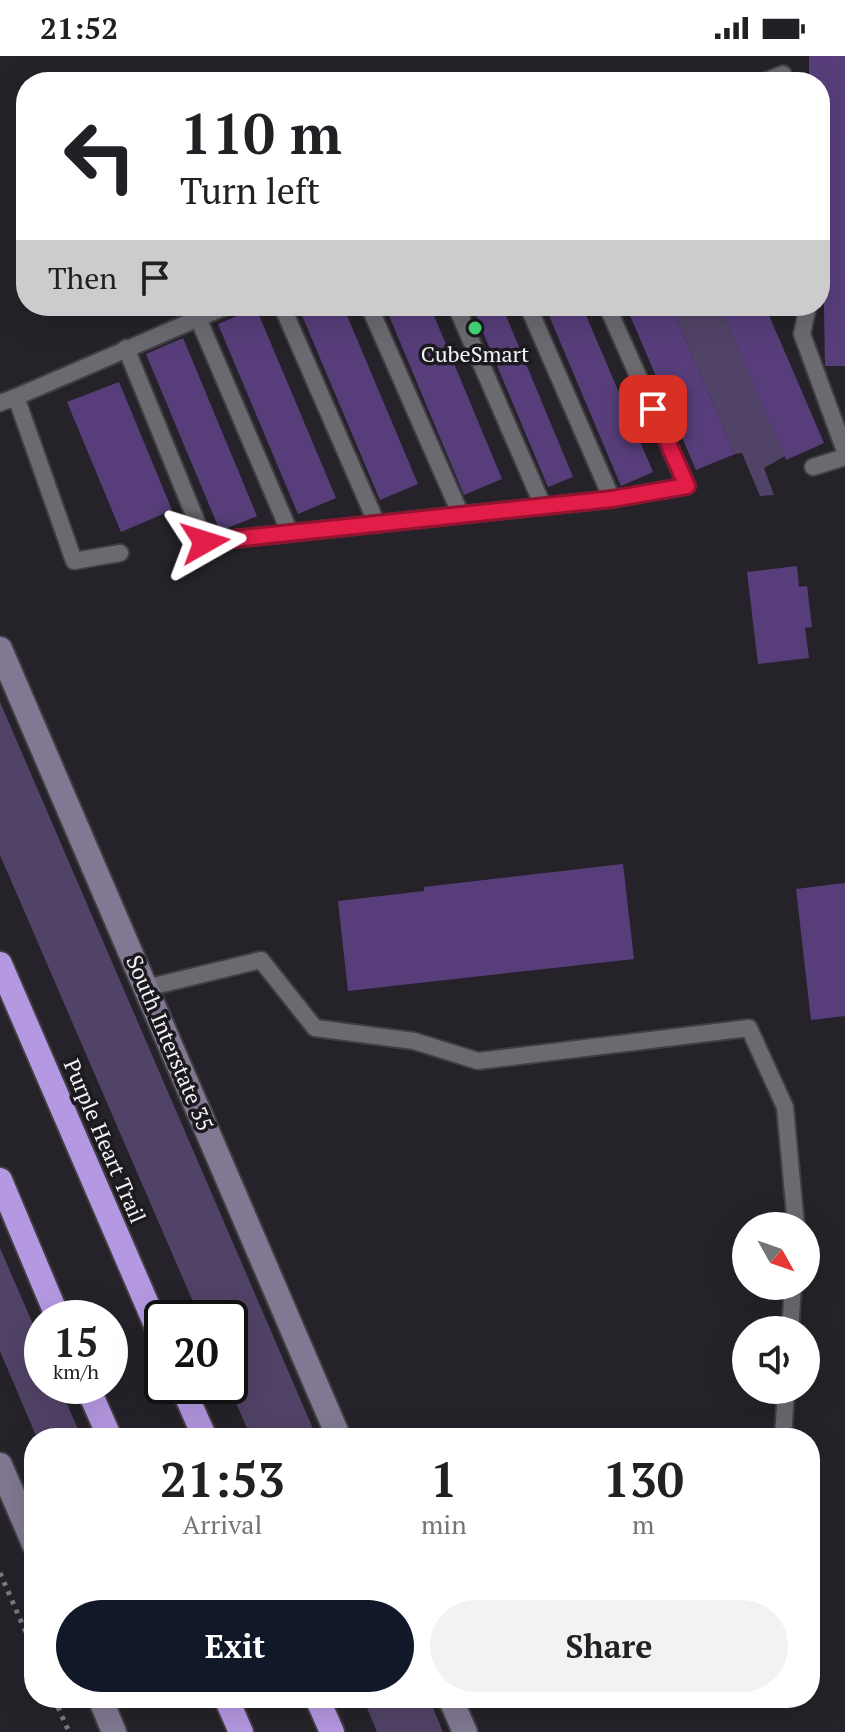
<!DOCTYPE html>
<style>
:root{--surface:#fff;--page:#f2f2f2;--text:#202124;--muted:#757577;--accent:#111827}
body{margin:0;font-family:"PT Serif",serif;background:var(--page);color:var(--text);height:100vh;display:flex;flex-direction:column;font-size:30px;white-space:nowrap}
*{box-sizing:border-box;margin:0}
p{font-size:26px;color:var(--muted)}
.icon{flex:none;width:44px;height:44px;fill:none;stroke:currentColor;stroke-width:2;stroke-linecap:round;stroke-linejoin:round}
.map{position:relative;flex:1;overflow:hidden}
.panel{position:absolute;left:24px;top:1372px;width:796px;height:280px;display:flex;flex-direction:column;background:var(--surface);border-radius:32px;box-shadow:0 8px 32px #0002}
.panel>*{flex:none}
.guide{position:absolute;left:16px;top:16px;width:814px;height:244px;border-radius:32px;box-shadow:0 8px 32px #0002;background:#fff;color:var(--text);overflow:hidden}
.needle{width:52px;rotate:130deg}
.controls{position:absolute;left:732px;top:1156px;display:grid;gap:16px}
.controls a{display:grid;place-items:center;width:88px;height:88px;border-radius:50%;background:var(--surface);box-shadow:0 8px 32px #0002;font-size:40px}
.speed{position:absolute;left:24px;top:1244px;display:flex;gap:16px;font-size:40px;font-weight:700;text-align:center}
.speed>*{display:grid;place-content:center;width:104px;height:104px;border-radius:50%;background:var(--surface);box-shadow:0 8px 32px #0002;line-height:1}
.speed small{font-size:20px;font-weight:400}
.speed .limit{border:4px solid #111;border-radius:12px;background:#fff;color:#111}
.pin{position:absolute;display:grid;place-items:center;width:68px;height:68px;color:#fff;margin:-34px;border-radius:16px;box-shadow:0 4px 12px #0006}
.me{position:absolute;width:88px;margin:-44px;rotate:84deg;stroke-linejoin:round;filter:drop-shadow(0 0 6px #0008)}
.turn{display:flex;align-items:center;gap:28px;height:168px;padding:0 32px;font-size:36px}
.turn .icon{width:104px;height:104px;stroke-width:2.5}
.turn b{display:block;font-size:56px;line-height:68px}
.then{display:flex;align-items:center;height:76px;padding:0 32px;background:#0003;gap:16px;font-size:30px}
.eta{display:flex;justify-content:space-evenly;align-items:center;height:136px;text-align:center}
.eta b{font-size:48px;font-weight:700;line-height:56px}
.action{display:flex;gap:16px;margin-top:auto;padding:16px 32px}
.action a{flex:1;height:92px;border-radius:48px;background:var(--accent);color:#fff;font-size:32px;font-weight:700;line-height:92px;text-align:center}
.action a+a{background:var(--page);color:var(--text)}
.status{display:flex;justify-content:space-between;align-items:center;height:56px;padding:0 40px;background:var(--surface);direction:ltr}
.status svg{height:22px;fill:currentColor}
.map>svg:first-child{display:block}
.green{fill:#514367}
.building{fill:#573e7a}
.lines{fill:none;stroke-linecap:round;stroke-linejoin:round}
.service-casing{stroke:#403f43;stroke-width:20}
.secondary-casing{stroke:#403f43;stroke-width:28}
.motorway-casing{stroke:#403f43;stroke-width:28}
.path{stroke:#7c7a7f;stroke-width:5;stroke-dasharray:4 6;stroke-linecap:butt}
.service{stroke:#6c6a71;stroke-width:16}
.secondary{stroke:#827893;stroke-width:24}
.motorway{stroke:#b598e2;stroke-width:24}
.route-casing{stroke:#92132f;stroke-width:20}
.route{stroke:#e11d48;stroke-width:14}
.poi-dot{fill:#44d77a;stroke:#1c1a1f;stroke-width:3}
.labels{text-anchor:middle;stroke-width:7;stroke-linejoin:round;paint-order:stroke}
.poi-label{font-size:22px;fill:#f3f2f6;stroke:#1c1a1f}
.street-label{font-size:22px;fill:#f3f2f6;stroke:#1c1a1f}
</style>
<div class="status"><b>21:52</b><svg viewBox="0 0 49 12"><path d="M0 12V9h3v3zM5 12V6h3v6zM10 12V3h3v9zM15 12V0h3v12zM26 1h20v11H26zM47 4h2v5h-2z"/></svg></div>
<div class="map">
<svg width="845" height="1676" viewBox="0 0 845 1676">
<rect width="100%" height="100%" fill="#252329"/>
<g class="green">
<polygon points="671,250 720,250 785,400 764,412 774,439 760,440 742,397 735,398"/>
<polygon points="0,646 317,1382 251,1382 229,1330 230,1262 200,1262 0,799"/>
<polygon points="0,1192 42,1289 42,1330 59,1330 82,1382 37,1382 0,1295"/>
<polygon points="363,1642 429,1642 443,1676 377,1676"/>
</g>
<g class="building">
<polygon points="809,0 845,0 845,310 825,310 820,26 809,26"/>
<polygon points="298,250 343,250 418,428 380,444"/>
<polygon points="385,250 430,250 502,423 464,439"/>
<polygon points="472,250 502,250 573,421 548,431"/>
<polygon points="545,250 582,250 653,416 621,430"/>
<polygon points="626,250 671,250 735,398 696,414"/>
<polygon points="720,250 765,250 824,387 786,404"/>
<polygon points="256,252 336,442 298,458 218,268"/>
<polygon points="183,282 257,460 220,475 146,298"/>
<polygon points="119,326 172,454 121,476 67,346"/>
<polygon points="797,510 799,531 807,530 812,571 805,572 809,602 758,608 747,516"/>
<polygon points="623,808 634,903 348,935 338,845 424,835 424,831"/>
<polygon points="845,827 845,960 811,964 796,833"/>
</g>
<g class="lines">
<defs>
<g id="service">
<polyline points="763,26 783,18 784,26"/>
<polyline points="282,250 377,468"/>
<polyline points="369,250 461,459"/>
<polyline points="456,250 543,450"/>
<polyline points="528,250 612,443"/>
<polyline points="808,250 802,278 845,395"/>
<polyline points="198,262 290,477"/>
<polyline points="126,292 205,486 612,443 687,430 607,250"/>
<polyline points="16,341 227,250"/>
<polyline points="0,347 16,341 74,505 120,497"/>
<polyline points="813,411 845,401"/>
<polyline points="146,932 261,904 315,972 414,985 478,1005 749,972 785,1051 796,1170"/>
<polyline points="790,1274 793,1230"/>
<polyline points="783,1382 786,1334"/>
</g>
<g id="secondary">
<polyline points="0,593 339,1382"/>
<polyline points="0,1409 34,1488"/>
<polyline points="100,1642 114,1676"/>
<polyline points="450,1642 465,1676"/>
</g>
<g id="motorway">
<polyline points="0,908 162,1283"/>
<polyline points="0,1124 58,1262"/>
<polyline points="87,1330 110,1382"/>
<polyline points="182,1330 205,1382"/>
<polyline points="226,1642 241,1676"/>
<polyline points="317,1642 332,1676"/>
</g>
</defs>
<use href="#service" class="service-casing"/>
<use href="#secondary" class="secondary-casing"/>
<use href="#motorway" class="motorway-casing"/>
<g class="path">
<polyline points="0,1517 34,1595"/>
<polyline points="54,1642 69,1676"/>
</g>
<use href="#service" class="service"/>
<use href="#secondary" class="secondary"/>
<use href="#motorway" class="motorway"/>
</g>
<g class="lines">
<defs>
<polyline id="route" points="205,486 612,443 687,430 653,353"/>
</defs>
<use href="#route" class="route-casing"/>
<use href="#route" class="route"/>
</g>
<circle class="poi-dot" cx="475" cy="272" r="8"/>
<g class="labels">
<g class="poi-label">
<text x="475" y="306">CubeSmart</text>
</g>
<g class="street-label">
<text transform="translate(170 987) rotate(67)" y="8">South Interstate 35</text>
<text transform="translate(105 1085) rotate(67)" y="8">Purple Heart Trail</text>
</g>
</g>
</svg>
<div class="controls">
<a><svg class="needle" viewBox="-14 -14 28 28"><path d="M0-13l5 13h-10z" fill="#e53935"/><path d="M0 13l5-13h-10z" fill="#757577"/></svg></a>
<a><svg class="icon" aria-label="sound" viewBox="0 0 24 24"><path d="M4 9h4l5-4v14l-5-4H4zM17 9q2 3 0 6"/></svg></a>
</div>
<div class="speed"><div>15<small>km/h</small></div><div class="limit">20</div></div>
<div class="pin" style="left:653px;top:353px;background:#d93025"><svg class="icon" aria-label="arrive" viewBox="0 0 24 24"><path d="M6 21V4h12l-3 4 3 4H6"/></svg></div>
<svg class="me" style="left:205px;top:486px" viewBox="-20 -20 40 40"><path d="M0-17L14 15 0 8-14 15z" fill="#e11d48" stroke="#fff" stroke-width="4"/></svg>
<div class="guide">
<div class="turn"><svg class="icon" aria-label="left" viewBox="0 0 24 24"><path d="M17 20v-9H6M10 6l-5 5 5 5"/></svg><div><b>110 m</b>Turn left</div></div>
<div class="then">Then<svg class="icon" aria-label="arrive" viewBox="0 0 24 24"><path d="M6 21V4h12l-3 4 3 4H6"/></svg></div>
</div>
<section class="panel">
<div class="eta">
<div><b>21:53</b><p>Arrival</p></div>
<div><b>1</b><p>min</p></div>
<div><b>130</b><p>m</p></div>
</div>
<div class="action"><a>Exit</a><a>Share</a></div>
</section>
</div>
